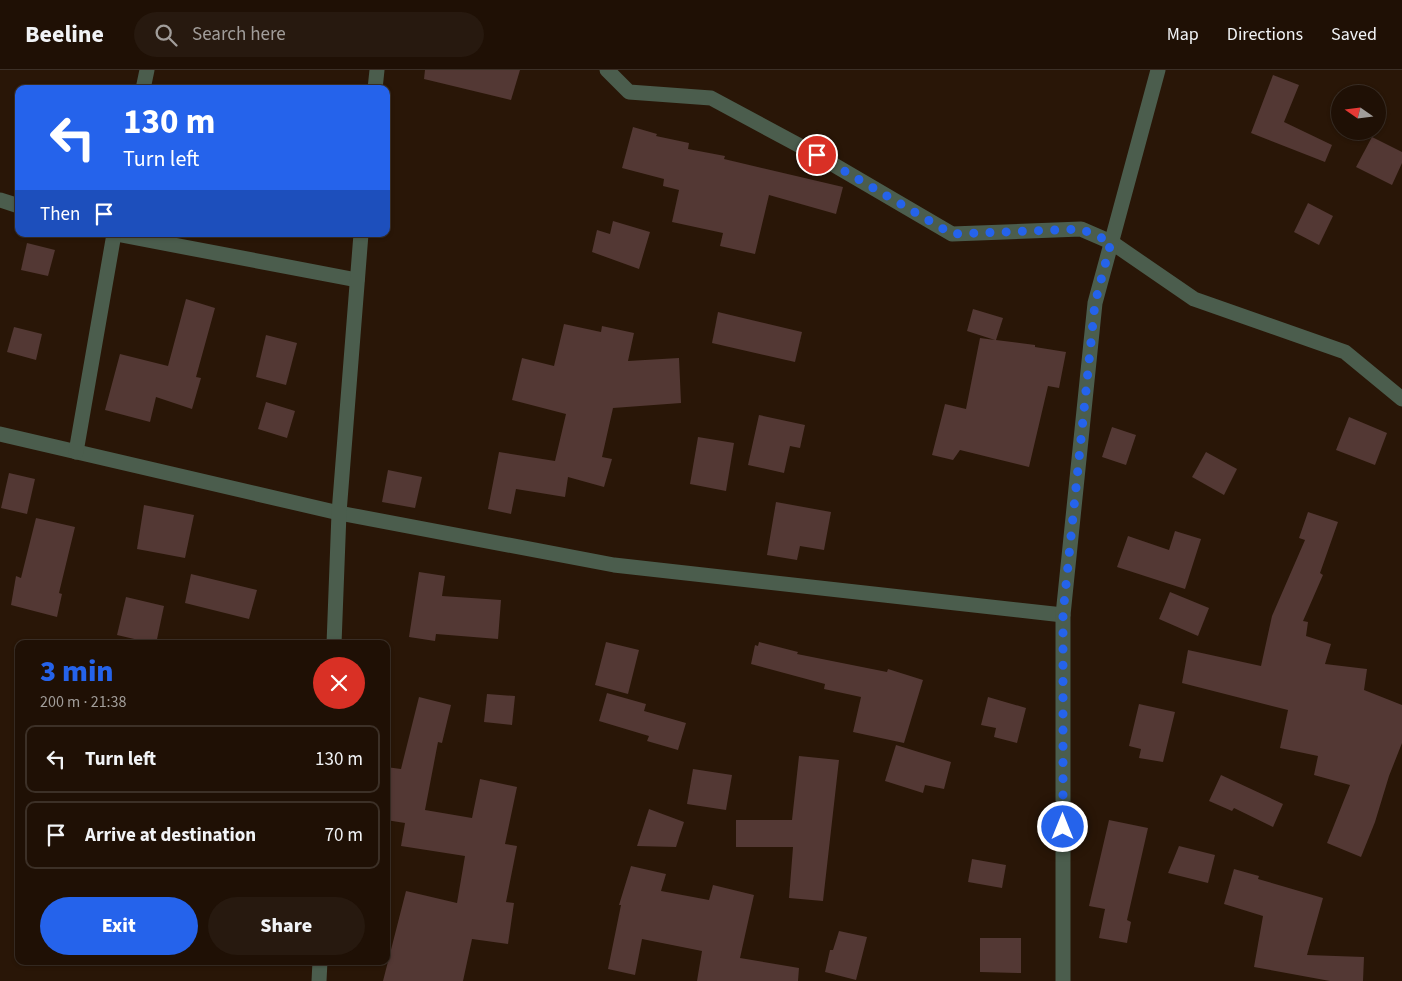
<!DOCTYPE html>
<meta charset="utf-8">
<style>
:root{--surface:#1f1005;--page:#27190f;--text:#f1f3f6;--muted:#a19d9a;--line:#3c3027;--accent:#2563eb}
body{margin:0;font-family:"Source Sans 3",sans-serif;background:var(--page);color:var(--text);height:100vh;display:flex;flex-direction:column;font-size:19px;white-space:nowrap}
*{box-sizing:border-box;margin:0}
p{font-size:16px;color:var(--muted)}
.icon{flex:none;width:28px;height:28px;fill:none;stroke:currentColor;stroke-width:2;stroke-linecap:round;stroke-linejoin:round}
.map{position:relative;flex:1;overflow:hidden}
.drawer{position:absolute;left:15px;top:570px;width:375px;height:325px;display:flex;flex-direction:column;background:var(--surface);border-radius:10px;box-shadow:0 1px 4px #0004,0 0 0 1px var(--line)}
.drawer>*{flex:none}
.guide{position:absolute;left:15px;top:15px;width:375px;height:152px;border-radius:10px;box-shadow:0 1px 4px #0004,0 0 0 1px var(--line);background:#2563eb;color:#fff;overflow:hidden}
.needle{width:32px;rotate:284deg}
.buttons{position:absolute;left:1331px;top:15px;display:grid;gap:10px}
.buttons a{display:grid;place-items:center;width:55px;height:55px;border-radius:50%;background:var(--surface);box-shadow:0 1px 4px #0004,0 0 0 1px var(--line);font-size:25px}
.pin{position:absolute;display:grid;place-items:center;width:42px;height:42px;color:#fff;margin:-21px;border:2px solid #fff;border-radius:50%;box-shadow:0 1px 5px #0007}
.me{position:absolute;width:55px;margin:-28px;rotate:0deg;stroke-linejoin:round;filter:drop-shadow(0 0 4px #0008)}
.turn{display:flex;align-items:center;gap:18px;height:105px;padding:0 25px;font-size:22px}
.turn .icon{width:65px;height:65px;stroke-width:2.5}
.turn b{display:block;font-size:35px;line-height:42px}
.then{display:flex;align-items:center;height:48px;padding:0 25px;background:#0003;gap:10px;font-size:19px}
.round{display:grid;place-items:center;flex:none;width:52px;height:52px;border-radius:26px;background:var(--page)}
.summary{display:flex;align-items:center;justify-content:space-between;height:85px;padding:0 25px}
h1{font-size:30px;font-weight:800;line-height:38px;color:var(--accent)}
.cta{display:flex;gap:10px;margin-top:auto;padding:10px 25px}
.cta a{flex:1;height:58px;border-radius:30px;background:var(--accent);color:#fff;font-size:20px;font-weight:800;line-height:58px;text-align:center}
.cta a+a{background:var(--page);color:var(--text)}
ul{padding:0;list-style:none}
li{display:flex;align-items:center;gap:15px;height:68px;margin:0 10px 8px;padding:0 15px;border:2px solid var(--line);border-radius:10px}
li div{flex:1}
li b{display:block;font-size:19px}
li em{font-style:normal}
header{display:flex;align-items:center;gap:30px;box-sizing:border-box;height:70px;padding:0 25px;background:var(--surface);border-bottom:1px solid var(--line)}
header strong{font-size:24px}
nav{display:flex;gap:28px;margin-inline-start:auto;font-size:18px}
.search{width:350px;height:45px;background:var(--page);display:flex;align-items:center;gap:12px;box-sizing:border-box;padding:0 18px;border-radius:28px;color:var(--muted);font-size:19px}
.map>svg:first-child{display:block}
.building{fill:#533834}
.lines{fill:none;stroke-linecap:round;stroke-linejoin:round}
.minor{stroke:#4b5d4d;stroke-width:15}
.route{stroke:#2563eb;stroke-width:9;stroke-dasharray:0 16.2}
</style>
<header>
<strong>Beeline</strong>
<div class="search"><svg class="icon" aria-label="search" viewBox="0 0 24 24"><circle cx="10" cy="10" r="6"/><path d="M15 15l6 6"/></svg>Search here</div>
<nav><a>Map</a><a>Directions</a><a>Saved</a></nav>
</header>
<div class="map">
<svg width="1402" height="911" viewBox="0 0 1402 911">
<rect width="100%" height="100%" fill="#291607"/>
<g class="building">
<polygon points="425,0 520,0 511,30 424,9"/>
<polygon points="1273,5 1299,15 1284,52 1332,75 1325,92 1251,63"/>
<polygon points="633,57 657,64 656,66 689,73 688,79 725,86 724,89 843,117 836,144 769,125 755,184 720,176 723,163 672,152 679,120 663,116 664,109 622,98"/>
<polygon points="1372,67 1402,82 1402,93 1392,115 1356,97"/>
<polygon points="1308,133 1333,146 1319,175 1294,162"/>
<polygon points="613,151 650,162 639,199 592,182 597,160 610,164"/>
<polygon points="27,173 55,180 48,206 21,200"/>
<polygon points="186,229 215,238 196,307 201,308 192,339 156,327 150,352 105,340 120,284 168,296"/>
<polygon points="973,239 1003,248 996,270 1035,275 1035,277 1066,282 1059,318 1048,316 1029,397 960,380 953,390 932,385 945,334 966,339 980,268 995,270 967,261"/>
<polygon points="718,242 802,262 795,292 712,273"/>
<polygon points="564,254 601,262 602,256 634,263 628,291 679,288 681,333 613,338 602,387 612,389 604,417 568,407 565,427 516,419 511,444 488,439 499,382 555,391 566,344 512,330 522,288 554,296"/>
<polygon points="14,257 42,264 36,290 7,282"/>
<polygon points="266,265 297,273 286,315 256,307"/>
<polygon points="266,332 295,341 287,368 258,359"/>
<polygon points="759,345 805,355 800,378 790,376 784,403 748,395"/>
<polygon points="1349,347 1387,363 1375,395 1336,380"/>
<polygon points="1112,357 1136,365 1126,395 1102,387"/>
<polygon points="698,367 734,373 726,421 690,414"/>
<polygon points="1206,382 1237,399 1224,425 1192,407"/>
<polygon points="388,400 422,407 415,438 382,432"/>
<polygon points="9,403 35,409 27,444 1,438"/>
<polygon points="776,432 831,442 824,480 800,476 797,490 767,485"/>
<polygon points="144,435 194,445 185,488 137,479"/>
<polygon points="1308,442 1338,452 1320,503 1323,505 1303,551 1308,552 1306,566 1331,574 1325,594 1367,599 1364,620 1402,635 1402,673 1389,706 1375,752 1361,787 1327,773 1350,715 1314,705 1318,686 1280,678 1288,640 1182,613 1188,580 1261,596 1272,546 1305,470 1299,468"/>
<polygon points="36,448 75,457 59,523 62,524 57,547 11,535 16,506 21,508"/>
<polygon points="1175,461 1201,469 1185,519 1117,497 1128,466 1169,480"/>
<polygon points="419,502 445,506 442,526 501,530 498,569 436,564 435,571 409,567"/>
<polygon points="191,504 257,520 249,549 185,533"/>
<polygon points="1170,522 1209,538 1198,566 1159,549"/>
<polygon points="126,527 164,536 156,574 117,565"/>
<polygon points="606,572 639,580 628,624 595,615"/>
<polygon points="759,572 798,582 797,584 887,602 888,599 923,610 904,673 853,662 861,627 824,619 825,614 751,594 755,575 758,576"/>
<polygon points="607,623 646,634 644,641 686,653 678,680 647,671 649,666 599,651"/>
<polygon points="487,624 515,626 512,655 484,652"/>
<polygon points="419,627 451,635 442,673 438,672 425,740 472,748 480,709 517,717 505,774 517,776 506,832 514,833 508,874 472,869 463,911 383,911 406,821 457,833 465,786 401,776 405,753 386,750 386,697 401,699"/>
<polygon points="988,627 1026,638 1017,673 994,667 996,658 981,655"/>
<polygon points="1139,634 1175,642 1163,692 1139,688 1141,679 1129,676"/>
<polygon points="896,675 951,692 944,719 925,715 923,723 885,711"/>
<polygon points="799,686 839,690 823,831 789,828 793,777 736,777 736,750 792,750"/>
<polygon points="693,699 732,705 726,740 687,734"/>
<polygon points="1221,705 1283,734 1273,757 1234,738 1232,741 1209,731"/>
<polygon points="649,739 684,752 676,777 637,776"/>
<polygon points="1109,750 1148,758 1127,850 1131,852 1127,873 1099,868 1105,839 1089,836"/>
<polygon points="1179,776 1215,785 1208,813 1168,803"/>
<polygon points="972,789 1006,795 1002,818 968,812"/>
<polygon points="631,796 666,804 661,821 709,830 713,815 754,825 740,888 799,898 798,911 697,911 702,881 642,869 635,905 608,899 621,835 619,835"/>
<polygon points="1234,799 1259,806 1258,809 1323,828 1307,885 1364,887 1363,911 1330,911 1254,897 1263,846 1224,834"/>
<polygon points="839,861 867,867 856,910 825,902 830,880 833,880"/>
<polygon points="980,868 1021,868 1021,903 980,902"/>
</g>
<g class="lines">
<g class="minor">
<polyline points="607,0 629,22 711,28 817,85 952,164 1081,159 1111,172 1194,229 1345,282 1402,329"/>
<polyline points="143,19 147,0"/>
<polyline points="375,19 377,0"/>
<polyline points="0,130 19,136"/>
<polyline points="116,164 357,210"/>
<polyline points="0,364 339,443 614,495 1063,545"/>
<polyline points="76,382 114,164"/>
<polyline points="334,574 339,443 361,164"/>
<polyline points="319,911 320,891"/>
<polyline points="1063,911 1063,545 1095,233 1158,0"/>
</g>
</g>
<g class="lines">
<polyline class="route" points="817,85 952,164 1081,159 1111,172 1095,233 1063,544 1063,757"/>
</g>
</svg>
<div class="buttons">
<a><svg class="needle" viewBox="-14 -14 28 28"><path d="M0-13l5 13h-10z" fill="#e53935"/><path d="M0 13l5-13h-10z" fill="#a19d9a"/></svg></a>
</div>
<div class="pin" style="left:817px;top:85px;background:#d93025"><svg class="icon" aria-label="arrive" viewBox="0 0 24 24"><path d="M6 21V4h12l-3 4 3 4H6"/></svg></div>
<svg class="me" style="left:1063px;top:757px" viewBox="-20 -20 40 40"><circle r="17" fill="#2563eb" stroke="#fff" stroke-width="3"/><path d="M0-11L8 9 0 5-8 9z" fill="#fff"/></svg>
<div class="guide">
<div class="turn"><svg class="icon" aria-label="left" viewBox="0 0 24 24"><path d="M17 20v-9H6M10 6l-5 5 5 5"/></svg><div><b>130 m</b>Turn left</div></div>
<div class="then">Then<svg class="icon" aria-label="arrive" viewBox="0 0 24 24"><path d="M6 21V4h12l-3 4 3 4H6"/></svg></div>
</div>
<section class="drawer">
<div class="summary"><div><h1>3 min</h1><p>200 m · 21:38</p></div><a class="round" style="background:#d93025;color:#fff"><svg class="icon" aria-label="close" viewBox="0 0 24 24"><path d="M6 6l12 12M18 6L6 18"/></svg></a></div>
<ul>
<li><svg class="icon" aria-label="left" viewBox="0 0 24 24"><path d="M17 20v-9H6M10 6l-5 5 5 5"/></svg><div><b>Turn left</b></div><em>130 m</em></li>
<li><svg class="icon" aria-label="arrive" viewBox="0 0 24 24"><path d="M6 21V4h12l-3 4 3 4H6"/></svg><div><b>Arrive at destination</b></div><em>70 m</em></li>
</ul>
<div class="cta"><a>Exit</a><a>Share</a></div>
</section>
</div>
